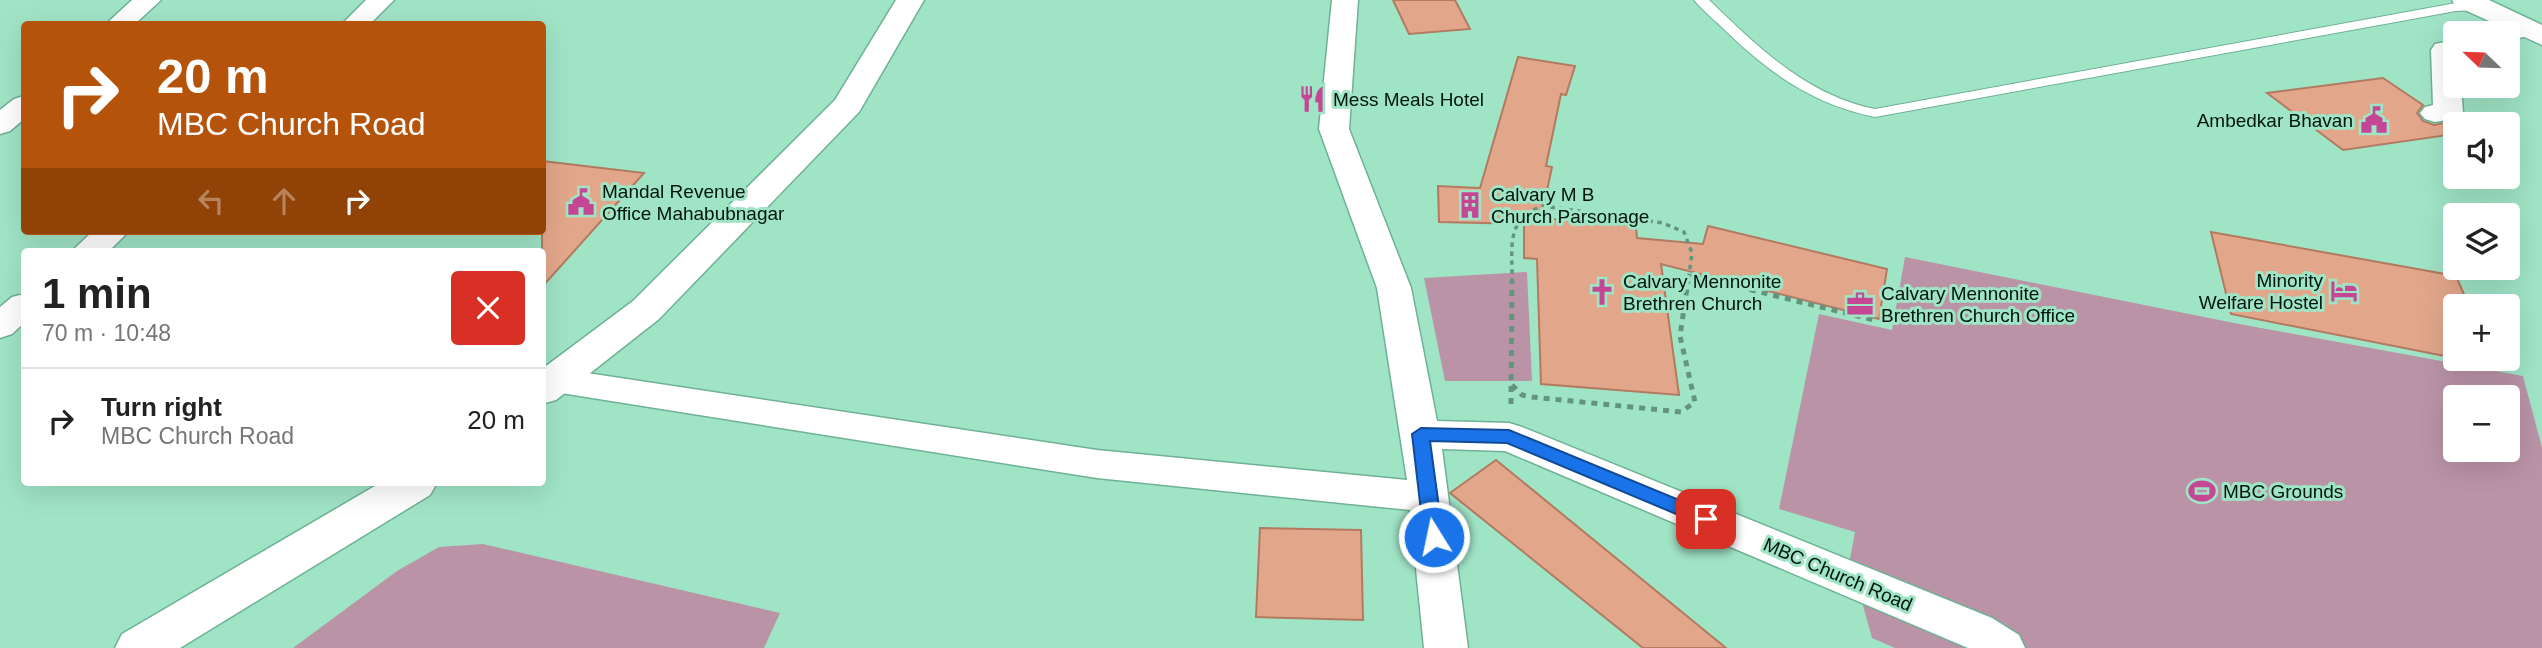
<!DOCTYPE html>
<meta charset="utf-8">
<style>
:root{--surface:#fff;--page:#f2f2f2;--text:#222;--muted:#767676;--line:#e0e0e0}
body{margin:0;font-family:Helvetica,sans-serif;background:var(--page);color:var(--text);height:100vh;display:flex;flex-direction:column;font-size:26px;white-space:nowrap}
*{box-sizing:border-box;margin:0}
p{font-size:23px;color:var(--muted)}
.icon{flex:none;width:38px;height:38px;fill:none;stroke:currentColor;stroke-width:2;stroke-linecap:round;stroke-linejoin:round}
.map{position:relative;flex:1;overflow:hidden}
.side{position:absolute;left:21px;top:248px;width:525px;height:238px;display:flex;flex-direction:column;background:var(--surface);border-radius:7px;box-shadow:0 7px 28px #0002}
.side>*{flex:none}
.hud{position:absolute;left:21px;top:21px;width:525px;height:214px;border-radius:7px;box-shadow:0 7px 28px #0002;background:#b45309;color:#fff;overflow:hidden}
.needle{width:46px;rotate:293deg}
.controls{position:absolute;left:2443px;top:21px;display:grid;gap:14px}
.controls a{display:grid;place-items:center;width:77px;height:77px;border-radius:7px;background:var(--surface);box-shadow:0 7px 28px #0002;font-size:35px}
.pin{position:absolute;display:grid;place-items:center;width:60px;height:60px;color:#fff;margin:-30px;border-radius:14px;box-shadow:0 4px 10px #0006}
.me{position:absolute;width:77px;margin:-38px;rotate:350deg;stroke-linejoin:round;filter:drop-shadow(0 0 5px #0008)}
.turn{display:flex;align-items:center;gap:24px;height:147px;padding:0 21px;font-size:32px}
.turn .icon{width:91px;height:91px;stroke-width:2.5}
.turn b{display:block;font-size:49px;line-height:60px}
.lanes{display:flex;align-items:center;height:66px;padding:0 21px;background:#0003;justify-content:center;gap:35px;direction:ltr}
.lanes .off{opacity:.35}
.round{display:grid;place-items:center;flex:none;width:74px;height:74px;border-radius:7px;background:var(--page)}
.overview{display:flex;align-items:center;justify-content:space-between;height:119px;padding:0 21px}
h1{font-size:42px;font-weight:600;line-height:52px}
ul{padding:0;list-style:none}
li{display:flex;align-items:center;gap:21px;height:105px;padding:0 21px;border-top:2px solid var(--line)}
li div{flex:1}
li b{display:block;font-size:26px}
li em{font-style:normal}
.map>svg:first-child{display:block}
.green{fill:#ba93a7;fill-rule:evenodd}
.building{fill:#e2a78b;stroke:#b27a60;stroke-width:2}
.lines{fill:none;stroke-linecap:round;stroke-linejoin:round}
.lane-casing{stroke:#6eb195;stroke-width:2}
.street-casing{stroke:#6eb195;stroke-width:3}
.secondary-casing{stroke:#6eb195;stroke-width:3}
.highway-casing{stroke:#6eb195;stroke-width:3}
.path-far1{stroke:#63957e;stroke-width:3.5;stroke-dasharray:4.5 4.5;stroke-linecap:butt}
.path{stroke:#63957e;stroke-width:5;stroke-dasharray:6 6;stroke-linecap:butt}
.lane{fill:#fff;fill-rule:evenodd}
.street{fill:#fff;fill-rule:evenodd}
.secondary{fill:#fff;fill-rule:evenodd}
.highway{fill:#fff;fill-rule:evenodd}
.route{fill:#1a73e8;stroke:#114b97;stroke-width:2}
.labels{text-anchor:middle;stroke-width:6;stroke-linejoin:round;paint-order:stroke}
.poi-label{font-size:19px;fill:#00150b;stroke:#a0e4c6;text-anchor:start}
.street-label{font-size:19px;fill:#00150b;stroke:#a0e4c6}
</style>
<div class="map">
<svg width="2542" height="648" viewBox="0 0 2542 648">
<rect width="100%" height="100%" fill="#a0e4c6"/>
<g class="green">
<path d="M 1905,257 L 2234,323 L 2523,376 L 2542,448 L 2542,648 L 1895,648 L 1872,638 L 1850,559 L 1855,532 L 1779,509 L 1819,314 L 1892,330 ZM 2455,397 L 2508,397 L 2508,450 L 2455,450 Z"/>
<polygon points="1527,272 1532,381 1445,381 1424,278"/>
<polygon points="483,544 780,613 764,648 293,648 397,571 439,547"/>
</g>
<g class="building">
<polygon points="1393,0 1455,0 1470,29 1409,34"/>
<polygon points="1518,57 1575,66 1566,95 1561,94 1546,166 1552,167 1541,218 1636,226 1637,238 1703,244 1708,226 1887,269 1879,319 1661,264 1679,395 1541,384 1537,259 1524,258 1524,224 1439,222 1438,186 1480,188"/>
<polygon points="2383,78 2423,105 2417,113 2423,121 2434,125 2449,122 2455,127 2455,134 2343,150 2267,93"/>
<polygon points="542,161 644,173 542,287"/>
<polygon points="2211,232 2456,276 2469,306 2455,306 2455,358 2231,314"/>
<polygon points="1496,460 1726,648 1643,648 1450,493"/>
<polygon points="1260,528 1361,530 1363,620 1256,617"/>
</g>
<g class="lines">
<defs>
<path id="lane" d="M 1694,0 L 1709,0 C 1758,47 1806,95 1875,109 L 2456,3 L 2479,2 L 2486,6 L 2479,10 L 2456,11 L 1875,117 C 1816,105 1773,76 1730,35 C 1718,23 1705,13 1694,0 Z"/>
<g id="street">
<polygon points="132,0 161,0 135,24 106,24"/>
<polygon points="366,0 394,0 370,24 342,24"/>
<polygon points="1332,0 1358,0 1349,129 1411,288 1437,421 1509,423 1522,427 1992,618 2019,635 2025,648 1968,648 1505,451 1442,449 1468,648 1424,648 1410,510 1097,478 542,390 542,372 554,368 1097,450 1407,480 1377,288 1319,129"/>
<polygon points="2526,20 2535,22 2539,28 2535,34 2508,41 2508,33 2495,33 2498,27"/>
<polygon points="2455,40 2455,86 2461,86 2463,112 2458,118 2435,122 2425,119 2420,113 2425,107 2433,105 2431,50 2435,44"/>
<polygon points="24,96 24,119 10,131 0,134 0,110 14,99"/>
<polygon points="93,231 129,231 108,252 71,252"/>
<polygon points="24,294 24,323 12,334 0,338 0,307 12,297"/>
</g>
<g id="secondary">
<polygon points="896,0 924,0 859,112 659,319 556,400 542,404 542,369 633,301 835,100"/>
<polygon points="380,483 437,483 430,495 180,648 115,648 122,634"/>
</g>
<polygon id="highway" points="2452,0 2489,0 2542,25 2542,45 2456,6"/>
</defs>
<use href="#lane" class="lane-casing"/>
<use href="#street" class="street-casing"/>
<use href="#secondary" class="secondary-casing"/>
<use href="#highway" class="highway-casing"/>
<g class="path-far1">
<polyline points="1691,275 1722,283"/>
<path d="M 1512,283 C 1513,248 1504,219 1543,206 L 1663,223 L 1684,232 L 1692,253 L 1688,283"/>
</g>
<g class="path">
<polyline points="1715,281 1878,321"/>
<polyline points="1512,385 1522,395 1532,397 1681,412 1695,402 1680,336 1688,281"/>
<polyline points="1511,404 1512,281"/>
</g>
<use href="#lane" class="lane"/>
<use href="#street" class="street"/>
<use href="#secondary" class="secondary"/>
<use href="#highway" class="highway"/>
</g>
<polygon class="route" points="1421,428 1509,430 1713,514 1715,519 1706,526 1700,524 1507,443 1430,441 1443,537 1434,545 1424,537 1412,434"/>
<defs>
<symbol id="restaurant-bare" viewBox="-9 -9 18 18"><path d="M-5-6h1v4h1v-4h1v4h1v-4h1v5L-1.5 .5V6h-2V.5L-5-1ZM5-6V6H3V1.5H1.5Q1.5-4 5-6Z" fill="#c44694" stroke="#a0e4c6" stroke-width="2.5" paint-order="stroke"/></symbol>
<symbol id="civic-bare" viewBox="-9 -9 18 18"><path d="M-.6-6.5H3V-4.5H.6V-3L4-1V1h2V6H-6V1h2V-1L-.6-3ZM-1.2 2.5V6h2.4V2.5Z" fill="#c44694" stroke="#a0e4c6" stroke-width="2.5" paint-order="stroke"/></symbol>
<symbol id="building-bare" viewBox="-9 -9 18 18"><path d="M-4-6H4V6H1V3H-1V6H-4ZM-2.5-4.3h1.7v1.8h-1.7ZM.8-4.3h1.7v1.8H.8ZM-2.5-1h1.7V.8h-1.7ZM.8-1h1.7V.8H.8Z" fill="#c44694" stroke="#a0e4c6" stroke-width="2.5" paint-order="stroke"/></symbol>
<symbol id="hotel-bare" viewBox="-9 -9 18 18"><path d="M-6-4.5h1.5V1H6V5H4.5V3h-9V5H-6ZM-4 0a1.8 1.8 0 1 1 3.6 0ZM.5 0V-2.5h3Q6-2.5 6 0Z" fill="#c44694" stroke="#a0e4c6" stroke-width="2.5" paint-order="stroke"/></symbol>
<symbol id="church-bare" viewBox="-9 -9 18 18"><path d="M-1.2-6h2.4v3.5h3.3v2.4h-3.3V6h-2.4V-.1h-3.3v-2.4h3.3Z" fill="#c44694" stroke="#a0e4c6" stroke-width="2.5" paint-order="stroke"/></symbol>
<symbol id="office-bare" viewBox="-9 -9 18 18"><path d="M-6-3h4V-5.5h4V-3h4V5H-6ZM-1-4.5V-3h2v-1.5ZM-6 0V1H6V0Z" fill="#c44694" stroke="#a0e4c6" stroke-width="2.5" paint-order="stroke"/></symbol>
<symbol id="stadium-bare" viewBox="-9 -9 18 18"><path d="M0-5a6.5 5 0 1 0 0 10a6.5 5 0 1 0 0-10ZM-3.5-1.8h7v3.6h-7Z" fill="#c44694" stroke="#a0e4c6" stroke-width="2.5" paint-order="stroke"/></symbol>
</defs>
<g fill-rule="evenodd">
<use href="#restaurant-bare" x="1293" y="80" width="38" height="38"/>
<use href="#civic-bare" x="2355" y="101" width="38" height="38"/>
<use href="#civic-bare" x="562" y="183" width="38" height="38"/>
<use href="#building-bare" x="1451" y="186" width="38" height="38"/>
<use href="#hotel-bare" x="2325" y="272" width="38" height="38"/>
<use href="#church-bare" x="1583" y="273" width="38" height="38"/>
<use href="#office-bare" x="1841" y="285" width="38" height="38"/>
<use href="#stadium-bare" x="2183" y="472" width="38" height="38"/>
</g>
<g class="labels">
<g class="poi-label">
<text x="1333" y="106">Mess Meals Hotel</text>
<text x="2353" y="127" text-anchor="end">Ambedkar Bhavan</text>
<text x="602" y="198">Mandal Revenue<tspan x="602" dy="22">Office Mahabubnagar</tspan></text>
<text x="1491" y="201">Calvary M B<tspan x="1491" dy="22">Church Parsonage</tspan></text>
<text x="2323" y="287" text-anchor="end">Minority<tspan x="2323" dy="22">Welfare Hostel</tspan></text>
<text x="1623" y="288">Calvary Mennonite<tspan x="1623" dy="22">Brethren Church</tspan></text>
<text x="1881" y="300">Calvary Mennonite<tspan x="1881" dy="22">Brethren Church Office</tspan></text>
<text x="2223" y="498">MBC Grounds</text>
</g>
<g class="street-label">
<text transform="translate(1838 574) rotate(23)" y="7">MBC Church Road</text>
</g>
</g>
</svg>
<div class="controls">
<a><svg class="needle" viewBox="-14 -14 28 28"><path d="M0-13l5 13h-10z" fill="#e53935"/><path d="M0 13l5-13h-10z" fill="#767676"/></svg></a>
<a><svg class="icon" aria-label="sound" viewBox="0 0 24 24"><path d="M4 9h4l5-4v14l-5-4H4zM17 9q2 3 0 6"/></svg></a>
<a><svg class="icon" aria-label="layers" viewBox="0 0 24 24"><path d="M12 4l9 5-9 5-9-5zM3 14l9 5 9-5"/></svg></a>
<a>+</a>
<a>−</a>
</div>
<div class="pin" style="left:1706px;top:519px;background:#d93025"><svg class="icon" aria-label="arrive" viewBox="0 0 24 24"><path d="M6 21V4h12l-3 4 3 4H6"/></svg></div>
<svg class="me" style="left:1434px;top:537px" viewBox="-20 -20 40 40"><circle r="17" fill="#1a73e8" stroke="#fff" stroke-width="3"/><path d="M0-11L8 9 0 5-8 9z" fill="#fff"/></svg>
<div class="hud">
<div class="turn"><svg class="icon" aria-label="right" viewBox="0 0 24 24"><path d="M7 20v-9h11M14 6l5 5-5 5"/></svg><div><b>20 m</b>MBC Church Road</div></div>
<div class="lanes"><svg class="icon off" aria-label="left" viewBox="0 0 24 24"><path d="M17 20v-9H6M10 6l-5 5 5 5"/></svg><svg class="icon off" aria-label="ahead" viewBox="0 0 24 24"><path d="M12 20V5M6 11l6-6 6 6"/></svg><svg class="icon" aria-label="right" viewBox="0 0 24 24"><path d="M7 20v-9h11M14 6l5 5-5 5"/></svg></div>
</div>
<section class="side">
<div class="overview"><div><h1>1 min</h1><p>70 m · 10:48</p></div><a class="round" style="background:#d93025;color:#fff"><svg class="icon" aria-label="close" viewBox="0 0 24 24"><path d="M6 6l12 12M18 6L6 18"/></svg></a></div>
<ul>
<li><svg class="icon" aria-label="right" viewBox="0 0 24 24"><path d="M7 20v-9h11M14 6l5 5-5 5"/></svg><div><b>Turn right</b><p>MBC Church Road</p></div><em>20 m</em></li>
</ul>
</section>
</div>
